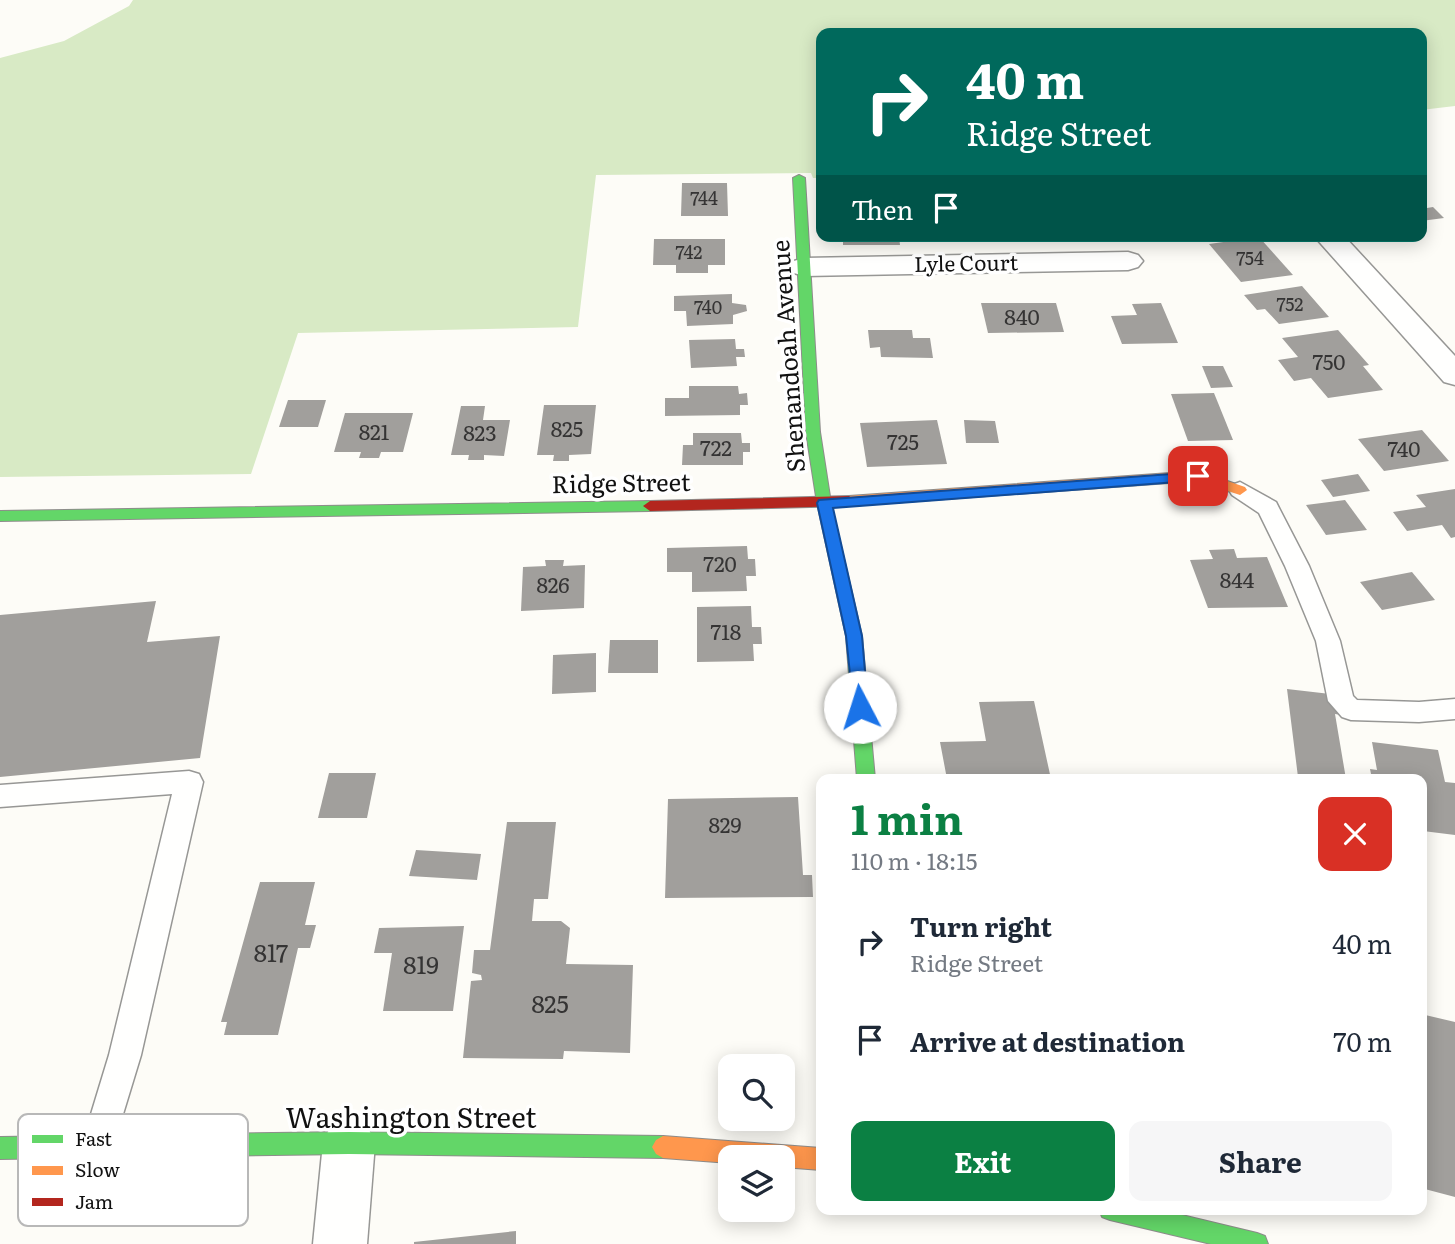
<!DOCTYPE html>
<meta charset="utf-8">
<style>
:root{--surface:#fff;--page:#f6f6f7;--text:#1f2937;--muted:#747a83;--accent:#0b8043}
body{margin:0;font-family:Literata,serif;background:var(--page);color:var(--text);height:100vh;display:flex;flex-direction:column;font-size:26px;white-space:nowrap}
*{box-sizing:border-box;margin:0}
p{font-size:23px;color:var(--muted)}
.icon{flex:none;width:38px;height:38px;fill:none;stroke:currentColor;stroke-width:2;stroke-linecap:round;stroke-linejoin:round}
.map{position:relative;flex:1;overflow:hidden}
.details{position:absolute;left:816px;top:774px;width:611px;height:441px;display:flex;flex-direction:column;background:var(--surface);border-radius:14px;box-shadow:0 4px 18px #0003}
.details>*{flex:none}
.guide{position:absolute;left:816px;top:28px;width:611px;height:214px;border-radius:14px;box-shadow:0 4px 18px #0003;background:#00695c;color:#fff;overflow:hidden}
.buttons{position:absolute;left:718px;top:1054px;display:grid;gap:14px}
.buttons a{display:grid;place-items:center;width:77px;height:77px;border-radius:14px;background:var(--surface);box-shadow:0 4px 18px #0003;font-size:35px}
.pin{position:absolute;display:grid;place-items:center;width:60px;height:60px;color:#fff;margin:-30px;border-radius:14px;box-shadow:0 4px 10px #0006}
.me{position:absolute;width:77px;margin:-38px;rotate:355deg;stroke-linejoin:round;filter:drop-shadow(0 0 5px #0008)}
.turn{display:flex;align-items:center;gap:24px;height:147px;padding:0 35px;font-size:32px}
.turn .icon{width:91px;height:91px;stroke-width:2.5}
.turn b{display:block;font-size:49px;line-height:60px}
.then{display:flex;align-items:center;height:66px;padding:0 35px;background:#0003;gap:14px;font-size:26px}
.round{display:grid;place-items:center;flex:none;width:74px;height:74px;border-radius:14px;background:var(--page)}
.headline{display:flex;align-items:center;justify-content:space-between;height:119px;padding:0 35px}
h1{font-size:42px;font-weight:700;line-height:52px;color:var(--accent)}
.cta{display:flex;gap:14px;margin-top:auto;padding:14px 35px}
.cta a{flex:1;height:80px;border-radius:14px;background:var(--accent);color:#fff;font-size:28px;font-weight:700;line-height:80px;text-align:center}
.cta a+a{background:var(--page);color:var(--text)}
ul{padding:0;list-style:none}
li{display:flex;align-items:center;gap:21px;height:98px;padding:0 35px}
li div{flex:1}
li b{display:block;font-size:26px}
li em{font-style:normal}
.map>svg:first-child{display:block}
.forest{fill:#d8eac5}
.building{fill:#a19f9c}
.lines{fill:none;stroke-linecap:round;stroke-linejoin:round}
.lane-casing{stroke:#979795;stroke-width:3}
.street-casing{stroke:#979795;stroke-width:3}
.fast-casing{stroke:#8e8d8b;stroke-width:2}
.slow-casing{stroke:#8e8d8b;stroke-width:2}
.jam-casing{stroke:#8e8d8b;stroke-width:2}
.lane{fill:#fffffe;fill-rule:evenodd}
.street{fill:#fffffe;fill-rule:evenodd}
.fast{fill:#63d668;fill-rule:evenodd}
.slow{fill:#ff974d;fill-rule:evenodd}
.jam{fill:#b3261e;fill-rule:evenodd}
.route{fill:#1a73e8;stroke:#114b97;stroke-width:2}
.labels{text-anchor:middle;stroke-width:7;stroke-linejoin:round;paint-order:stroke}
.far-number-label{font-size:18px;fill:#353434}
.far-street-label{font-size:21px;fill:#111;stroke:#fff}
.number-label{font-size:21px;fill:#353434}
.street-label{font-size:24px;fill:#111;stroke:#fff}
.near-number-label{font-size:24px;fill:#353434}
.near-street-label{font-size:28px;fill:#111;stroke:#fff}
.key{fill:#fff;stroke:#b8b8b8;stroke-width:2}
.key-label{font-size:19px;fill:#111}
</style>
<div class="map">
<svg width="1455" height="1244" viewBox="0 0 1455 1244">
<rect width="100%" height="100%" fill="#fdfcf7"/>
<polygon class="forest" points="133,0 1455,0 1455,106 1421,110 1421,33 821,33 821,178 813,178 811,173 596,175 578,327 298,333 251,474 0,477 0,58 64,41 129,6"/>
<g class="building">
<polygon points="682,183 727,183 728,216 681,216"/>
<polygon points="1433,207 1444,218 1421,221 1421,209"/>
<polygon points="899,236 900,245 843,245 843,237 846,236"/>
<polygon points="1259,237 1293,275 1241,282 1209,244"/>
<polygon points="654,239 725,239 725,265 708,265 708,273 676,273 676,265 653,265"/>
<polygon points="1302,286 1329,317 1279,324 1265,309 1257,310 1244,295"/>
<polygon points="732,294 732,303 746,305 747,311 733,315 733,324 687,326 686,311 674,311 674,296"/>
<polygon points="981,303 1056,303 1064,332 988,333"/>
<polygon points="1161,303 1178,343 1122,344 1111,316 1137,315 1132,304"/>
<polygon points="868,330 912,330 913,338 930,338 933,358 881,357 880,347 870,348"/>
<polygon points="1338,330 1369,365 1363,366 1383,390 1328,398 1311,378 1294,381 1278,360 1298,357 1282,338"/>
<polygon points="735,339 736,349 744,349 745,357 736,357 737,366 691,368 689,340"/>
<polygon points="1202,366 1223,366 1233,387 1211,388"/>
<polygon points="689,386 738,386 739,394 747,393 748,405 740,405 740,415 665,416 665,398 689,398"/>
<polygon points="1214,393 1233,440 1188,441 1171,394"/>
<polygon points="288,400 326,400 318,427 279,427"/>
<polygon points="544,405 596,405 591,454 569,455 569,461 553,461 554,455 537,455"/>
<polygon points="461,406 485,406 483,420 510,420 504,456 484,455 484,460 468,460 469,455 451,455"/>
<polygon points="345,413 413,413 403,452 381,452 379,458 359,458 361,452 334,452"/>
<polygon points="937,420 947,464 867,467 860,423"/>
<polygon points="964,420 995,421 999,443 966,443"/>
<polygon points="1422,430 1449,461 1384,471 1358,439"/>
<polygon points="693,433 741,433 742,443 750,443 750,452 743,452 743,465 682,465 683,445 693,445"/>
<polygon points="1358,474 1370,491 1333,497 1321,480"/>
<polygon points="1455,489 1455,537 1451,538 1442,525 1407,531 1393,512 1426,507 1416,495"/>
<polygon points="1345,500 1367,530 1326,535 1306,505"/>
<polygon points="747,546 748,559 755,559 756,576 746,576 747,591 692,592 692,572 667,572 667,548"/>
<polygon points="1234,549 1237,558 1267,557 1288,607 1208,608 1190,560 1213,559 1209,550"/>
<polygon points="545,560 564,560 563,566 585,565 584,608 521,611 523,567 546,566"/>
<polygon points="1412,572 1435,600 1382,610 1360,582"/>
<polygon points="156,601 147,642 220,636 200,758 0,777 0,615"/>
<polygon points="751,606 752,627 761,627 762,644 753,644 754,661 697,662 697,607"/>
<polygon points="610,640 658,640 658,673 608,673"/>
<polygon points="596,653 596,692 552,694 553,655"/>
<polygon points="1287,689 1339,695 1342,715 1335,714 1346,779 1298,777"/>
<polygon points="1034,701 1051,779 947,779 940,742 986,741 979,702"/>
<polygon points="1372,742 1438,750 1445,782 1455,783 1455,835 1423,831 1421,779 1372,779 1370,769 1377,770"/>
<polygon points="329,773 376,773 367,818 318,818"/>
<polygon points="798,797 803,875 812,875 813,897 665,898 668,799"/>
<polygon points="507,822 556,822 548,899 534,899 532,921 561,921 570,928 566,964 633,965 630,1053 564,1051 563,1059 463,1058 471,981 482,980 481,975 472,973 474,950 490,950"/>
<polygon points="416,850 481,854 477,880 409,876"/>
<polygon points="260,882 315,882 305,925 316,925 310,948 298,948 278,1035 224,1035 227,1022 221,1022"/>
<polygon points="464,926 453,1011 383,1011 392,953 374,953 379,928"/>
<polygon points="1421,1014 1455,1022 1455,1197 1421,1188"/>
<polygon points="516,1231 516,1244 414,1244 414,1242"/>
</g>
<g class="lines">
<defs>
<g id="lane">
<polygon points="1240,482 1276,502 1279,508 1309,566 1340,641 1353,696 1357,700 1419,702 1455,699 1455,719 1419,722 1351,720 1342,717 1328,701 1316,641 1285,566 1259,513 1232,495 1229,490 1232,485"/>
<polygon points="189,771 199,774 203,782 141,1055 113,1147 109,1159 97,1163 85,1159 81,1147 109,1055 172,794 0,807 0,785"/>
</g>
<g id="street">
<polygon points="1314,236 1344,236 1455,356 1455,385 1444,382"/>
<polygon points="1128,252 1138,255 1143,261 1138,267 1128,270 804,276 794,273 789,267 794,261 804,258"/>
<polygon points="349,1117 367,1125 375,1143 367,1244 313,1244 323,1143 331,1125"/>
</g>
<g id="fast">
<polygon points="799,175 805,178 820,432 831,503 862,636 875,779 857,779 846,636 817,503 806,432 793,178"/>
<polygon points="650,501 657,506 650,511 0,521 0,511"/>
<polygon points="349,1132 663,1136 670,1140 674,1147 670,1154 663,1158 349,1154 0,1159 0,1137"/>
<polygon points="1099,1209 1157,1209 1257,1233 1265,1236 1268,1244 1211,1244 1110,1220 1102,1217"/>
</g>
<g id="slow">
<polygon points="1198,471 1245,487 1247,490 1240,495 1197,481 849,506 842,501 849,496"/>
<polygon points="663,1136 821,1148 821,1170 782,1167 782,1157 730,1157 730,1163 663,1158 656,1154 652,1147 656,1140"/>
</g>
<polygon id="jam" points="849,496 856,501 849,506 650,511 643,506 650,501"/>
</defs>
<use href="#lane" class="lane-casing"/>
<use href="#street" class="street-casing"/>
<use href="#fast" class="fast-casing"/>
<use href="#slow" class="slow-casing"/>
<use href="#jam" class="jam-casing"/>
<use href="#lane" class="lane"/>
<use href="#street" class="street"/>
<use href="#fast" class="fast"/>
<use href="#slow" class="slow"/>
<use href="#jam" class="jam"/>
</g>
<polygon class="route" points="1198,472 1203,473 1205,476 1203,480 833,508 862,636 868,707 866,712 854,712 846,636 817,503 819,500"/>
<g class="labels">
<g class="far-number-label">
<text x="704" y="205">744</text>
<text x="689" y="259">742</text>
<text x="1250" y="265">754</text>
<text x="1290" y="311">752</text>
<text x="708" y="314">740</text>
</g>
<g class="far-street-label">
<text transform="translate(966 264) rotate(-1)" y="7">Lyle Court</text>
</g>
<g class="number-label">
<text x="1022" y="325">840</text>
<text x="1329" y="370">750</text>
<text x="567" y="437">825</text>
<text x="374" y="440">821</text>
<text x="480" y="441">823</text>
<text x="903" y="450">725</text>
<text x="716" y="456">722</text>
<text x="1404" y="457">740</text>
<text x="720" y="572">720</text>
<text x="1237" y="588">844</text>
<text x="553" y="593">826</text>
<text x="726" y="640">718</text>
<text x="725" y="833">829</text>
</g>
<g class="street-label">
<text transform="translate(789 356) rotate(-94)" y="8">Shenandoah Avenue</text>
<text transform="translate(621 484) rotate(-1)" y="8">Ridge Street</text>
</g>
<g class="near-number-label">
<text x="271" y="962">817</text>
<text x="421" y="974">819</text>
<text x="550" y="1013">825</text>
</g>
<g class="near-street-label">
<text x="411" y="1128">Washington Street</text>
</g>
</g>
<rect x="18" y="1114" width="230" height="112" rx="10" class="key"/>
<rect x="32" y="1135" width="31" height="8" fill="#63d668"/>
<rect x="32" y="1166" width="31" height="9" fill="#ff974d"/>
<rect x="32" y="1198" width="31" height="8" fill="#b3261e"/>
<g class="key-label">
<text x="75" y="1146">Fast</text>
<text x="75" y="1177">Slow</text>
<text x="75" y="1209">Jam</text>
</g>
</svg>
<div class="buttons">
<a><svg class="icon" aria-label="search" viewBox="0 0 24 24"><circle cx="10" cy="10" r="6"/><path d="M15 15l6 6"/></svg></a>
<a><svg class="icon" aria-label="layers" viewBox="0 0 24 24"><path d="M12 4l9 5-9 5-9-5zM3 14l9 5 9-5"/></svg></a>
</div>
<div class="pin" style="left:1198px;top:476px;background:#d93025"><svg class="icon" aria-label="arrive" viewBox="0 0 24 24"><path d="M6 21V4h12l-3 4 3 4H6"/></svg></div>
<svg class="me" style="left:860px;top:707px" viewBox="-20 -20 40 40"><circle r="19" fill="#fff"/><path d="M0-13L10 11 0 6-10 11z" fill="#1a73e8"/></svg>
<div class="guide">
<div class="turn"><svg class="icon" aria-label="right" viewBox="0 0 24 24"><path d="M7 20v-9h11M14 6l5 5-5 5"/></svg><div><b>40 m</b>Ridge Street</div></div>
<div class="then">Then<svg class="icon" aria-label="arrive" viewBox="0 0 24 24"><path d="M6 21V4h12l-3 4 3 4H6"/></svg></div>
</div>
<section class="details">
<div class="headline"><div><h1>1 min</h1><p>110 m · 18:15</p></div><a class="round" style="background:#d93025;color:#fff"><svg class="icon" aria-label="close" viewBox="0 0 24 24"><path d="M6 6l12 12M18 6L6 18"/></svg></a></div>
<ul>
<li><svg class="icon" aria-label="right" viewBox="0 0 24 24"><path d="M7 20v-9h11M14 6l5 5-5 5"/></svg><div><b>Turn right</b><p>Ridge Street</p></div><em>40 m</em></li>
<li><svg class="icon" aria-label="arrive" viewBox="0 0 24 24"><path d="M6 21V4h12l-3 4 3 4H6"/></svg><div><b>Arrive at destination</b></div><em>70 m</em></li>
</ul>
<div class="cta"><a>Exit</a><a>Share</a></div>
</section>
</div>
